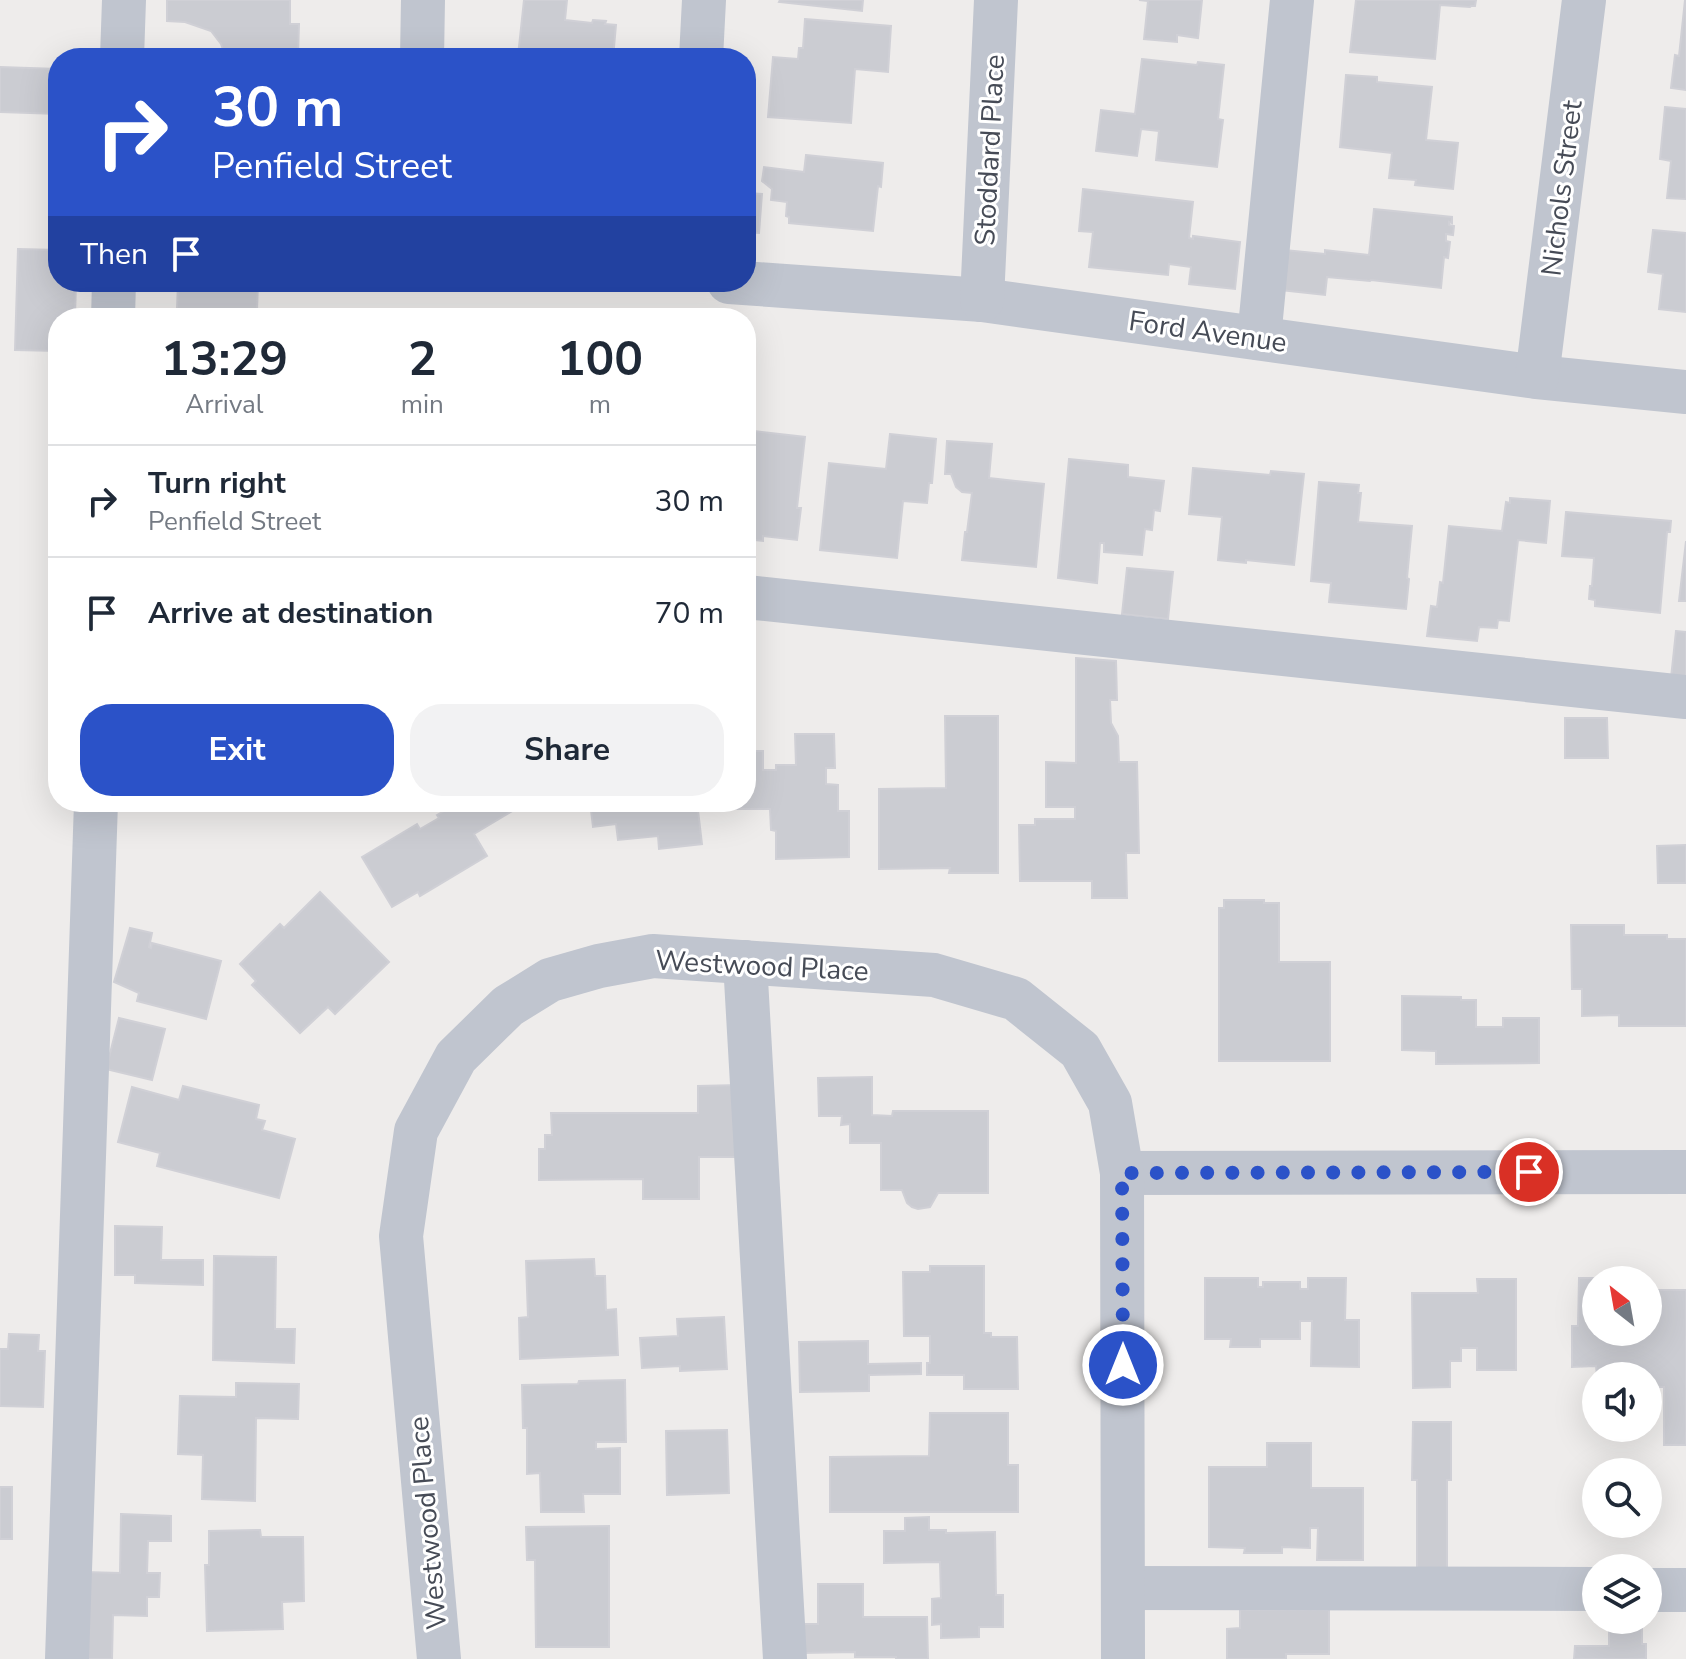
<!DOCTYPE html>
<style>
:root{--surface:#fff;--page:#f2f2f3;--text:#1f2937;--muted:#747a83;--line:#e0e1e3;--accent:#2b52c8}
body{margin:0;font-family:"Nunito Sans",sans-serif;background:var(--page);color:var(--text);height:100vh;display:flex;flex-direction:column;font-size:30px;white-space:nowrap}
*{box-sizing:border-box;margin:0}
p{font-size:26px;color:var(--muted)}
.icon{flex:none;width:44px;height:44px;fill:none;stroke:currentColor;stroke-width:2;stroke-linecap:round;stroke-linejoin:round}
.map{position:relative;flex:1;overflow:hidden}
.side{position:absolute;left:48px;top:308px;width:708px;height:504px;display:flex;flex-direction:column;background:var(--surface);border-radius:32px;box-shadow:0 8px 32px #0002}
.side>*{flex:none}
.guide{position:absolute;left:48px;top:48px;width:708px;height:244px;border-radius:32px;box-shadow:0 8px 32px #0002;background:#2b52c8;color:#fff;overflow:hidden}
.needle{width:52px;rotate:329deg}
.buttons{position:absolute;left:1582px;top:1266px;display:grid;gap:16px}
.buttons a{display:grid;place-items:center;width:80px;height:80px;border-radius:50%;background:var(--surface);box-shadow:0 8px 32px #0002;font-size:40px}
.pin{position:absolute;display:grid;place-items:center;width:68px;height:68px;color:#fff;margin:-34px;border:4px solid #fff;border-radius:50%;box-shadow:0 2px 8px #0007}
.me{position:absolute;width:88px;margin:-44px;rotate:0deg;stroke-linejoin:round;filter:drop-shadow(0 0 6px #0008)}
.turn{display:flex;align-items:center;gap:28px;height:168px;padding:0 32px;font-size:36px}
.turn .icon{width:104px;height:104px;stroke-width:2.5}
.turn b{display:block;font-size:56px;line-height:68px}
.then{display:flex;align-items:center;height:76px;padding:0 32px;background:#0003;gap:16px;font-size:30px}
.eta{display:flex;justify-content:space-evenly;align-items:center;height:136px;text-align:center}
.eta b{font-size:48px;font-weight:700;line-height:56px}
.button{display:flex;gap:16px;margin-top:auto;padding:16px 32px}
.button a{flex:1;height:92px;border-radius:32px;background:var(--accent);color:#fff;font-size:32px;font-weight:700;line-height:92px;text-align:center}
.button a+a{background:var(--page);color:var(--text)}
ul{padding:0;list-style:none}
li{display:flex;align-items:center;gap:24px;height:112px;padding:0 32px;border-top:2px solid var(--line)}
li div{flex:1}
li b{display:block;font-size:30px}
li em{font-style:normal}
.map>svg:first-child{display:block}
.building{fill:#cbccd2;stroke:#d0d0d6;stroke-width:2}
.lines{fill:none;stroke-linecap:round;stroke-linejoin:round}
.minor{stroke:#c0c5cf;stroke-width:44}
.route{stroke:#2b52c8;stroke-width:14;stroke-dasharray:0 25.2}
.labels{text-anchor:middle;stroke-width:6;stroke-linejoin:round;paint-order:stroke}
.street-label{font-size:28px;fill:#464b56;stroke:#fff}
</style>
<div class="map">
<svg width="1686" height="1659" viewBox="0 0 1686 1659">
<rect width="100%" height="100%" fill="#eeeceb"/>
<g class="building">
<polygon points="167,0 290,0 290,24 299,24 298,55 295,55 295,58 239,58 239,55 225,55 221,44 211,31 185,22 167,21"/>
<polygon points="524,0 567,0 565,20 592,23 593,20 606,21 605,24 616,25 613,58 516,58 516,56 518,56"/>
<polygon points="780,0 863,0 862,11 779,2"/>
<polygon points="1139,0 1202,0 1198,38 1177,35 1177,42 1144,39 1148,1"/>
<polygon points="1356,0 1476,0 1475,6 1471,6 1470,7 1440,5 1435,59 1350,52"/>
<polygon points="1685,0 1686,0 1686,90 1671,88 1675,55 1679,56"/>
<polygon points="805,19 891,26 888,72 855,69 851,123 768,117 773,57 798,59 799,48 803,48"/>
<polygon points="1142,59 1197,65 1198,62 1224,65 1218,119 1223,120 1217,167 1156,160 1159,131 1141,129 1137,156 1096,151 1101,110 1135,114"/>
<polygon points="0,67 58,69 58,114 0,112"/>
<polygon points="1346,75 1377,77 1377,82 1432,87 1426,140 1458,143 1453,189 1415,185 1416,180 1389,178 1392,153 1340,147"/>
<polygon points="1665,107 1686,109 1686,199 1667,198 1671,161 1660,159"/>
<polygon points="806,155 883,163 881,187 878,186 873,231 789,223 789,217 786,216 787,202 771,200 772,189 762,181 764,167 804,172"/>
<polygon points="1083,189 1193,202 1189,238 1193,239 1193,236 1240,242 1235,289 1189,284 1191,267 1169,264 1168,275 1089,267 1093,232 1079,231"/>
<polygon points="746,193 762,194 759,233 746,232"/>
<polygon points="1374,209 1452,217 1452,223 1449,222 1449,225 1454,226 1453,235 1446,234 1446,241 1450,242 1448,258 1444,257 1441,288 1371,280 1370,281 1327,277 1325,295 1281,290 1285,250 1325,254 1325,250 1369,255"/>
<polygon points="1653,230 1686,233 1686,312 1659,309 1663,274 1648,272"/>
<polygon points="18,249 58,250 58,282 76,282 75,318 58,318 58,351 15,350"/>
<polygon points="178,282 258,282 257,311 177,309"/>
<polygon points="746,430 805,437 797,508 801,508 797,540 763,536 763,541 746,539"/>
<polygon points="890,434 936,439 932,483 929,483 927,503 903,501 897,558 820,550 829,463 886,469"/>
<polygon points="947,441 992,444 989,478 1044,484 1036,567 962,560 965,532 967,532 972,493 962,492 956,487 951,474 945,474"/>
<polygon points="1069,459 1128,465 1128,477 1164,481 1160,511 1154,510 1152,530 1145,529 1142,555 1104,552 1104,543 1100,543 1097,583 1058,578"/>
<polygon points="1193,468 1270,475 1271,471 1304,474 1294,565 1246,560 1246,563 1218,560 1222,517 1189,514"/>
<polygon points="1319,482 1359,485 1358,493 1361,493 1358,522 1412,526 1407,578 1409,579 1406,609 1329,602 1331,583 1311,581"/>
<polygon points="1510,498 1550,501 1546,543 1518,540 1509,621 1498,620 1497,628 1479,627 1477,641 1427,636 1431,606 1437,607 1440,582 1443,583 1449,526 1502,531 1506,502 1510,503"/>
<polygon points="1566,512 1671,521 1670,532 1667,532 1660,613 1595,606 1595,600 1589,599 1590,586 1592,586 1594,558 1562,556"/>
<polygon points="1686,541 1686,601 1679,601"/>
<polygon points="1127,568 1173,572 1168,619 1122,614"/>
<polygon points="1676,631 1686,632 1686,679 1671,678"/>
<polygon points="1076,658 1116,661 1117,700 1110,700 1111,723 1118,736 1119,762 1137,762 1139,853 1126,853 1127,898 1092,898 1092,881 1020,881 1019,825 1035,825 1035,819 1075,819 1075,807 1046,807 1046,762 1076,763"/>
<polygon points="945,716 998,716 998,873 949,873 950,868 879,869 879,789 946,788"/>
<polygon points="1565,718 1607,718 1608,758 1565,758"/>
<polygon points="795,734 834,734 835,768 826,768 826,784 838,785 838,811 849,811 849,857 776,859 776,831 771,830 770,809 725,809 725,802 746,802 746,751 763,751 763,770 776,770 776,765 796,765"/>
<polygon points="460,802 523,802 524,804 474,834 487,856 420,896 418,892 392,907 362,857 417,824 420,829 439,818 437,815"/>
<polygon points="590,802 697,802 702,844 659,849 658,836 618,840 616,824 593,827"/>
<polygon points="1686,845 1686,883 1658,883 1657,846"/>
<polygon points="320,892 389,962 335,1014 328,1007 300,1033 252,985 256,981 240,964 280,924 284,928"/>
<polygon points="1224,900 1264,900 1264,903 1279,903 1279,962 1330,962 1330,1061 1219,1061 1219,908 1224,908"/>
<polygon points="1571,925 1624,925 1624,935 1667,935 1667,939 1686,939 1686,1026 1619,1026 1619,1015 1582,1016 1582,989 1572,989"/>
<polygon points="130,928 152,933 149,947 151,948 152,943 221,961 206,1019 137,1001 139,993 114,982"/>
<polygon points="1402,996 1461,997 1461,1000 1476,1000 1476,1027 1503,1027 1503,1018 1539,1018 1539,1063 1436,1064 1436,1051 1402,1050"/>
<polygon points="119,1018 165,1029 152,1080 106,1069"/>
<polygon points="872,1077 872,1115 892,1116 893,1111 988,1111 988,1193 938,1193 930,1207 918,1209 912,1207 907,1203 902,1190 881,1190 881,1143 850,1143 850,1124 841,1125 842,1116 819,1116 818,1078"/>
<polygon points="739,1085 740,1157 699,1157 699,1199 643,1199 643,1179 539,1180 539,1149 545,1149 545,1135 552,1135 551,1113 698,1113 698,1086"/>
<polygon points="183,1086 259,1105 256,1119 265,1121 262,1130 295,1139 279,1198 157,1166 160,1153 118,1142 132,1087 179,1100"/>
<polygon points="115,1226 162,1227 161,1260 203,1260 203,1285 135,1283 135,1275 115,1275"/>
<polygon points="214,1256 276,1257 275,1329 295,1329 294,1363 213,1360"/>
<polygon points="594,1259 595,1276 605,1276 606,1310 616,1309 618,1355 520,1359 519,1318 528,1317 526,1261"/>
<polygon points="930,1266 984,1266 984,1333 991,1333 991,1337 1017,1337 1018,1389 964,1389 964,1375 927,1375 927,1363 930,1363 930,1336 904,1336 903,1272 930,1272"/>
<polygon points="1205,1278 1258,1278 1258,1287 1263,1287 1263,1282 1300,1282 1300,1289 1308,1289 1308,1278 1346,1278 1345,1320 1359,1320 1359,1367 1311,1366 1312,1321 1300,1321 1300,1339 1260,1339 1260,1347 1230,1347 1231,1339 1205,1339"/>
<polygon points="1579,1278 1617,1278 1617,1280 1596,1280 1596,1332 1648,1332 1648,1290 1686,1290 1686,1445 1664,1445 1664,1387 1648,1387 1648,1376 1597,1376 1596,1366 1572,1367 1572,1326 1578,1326"/>
<polygon points="1477,1279 1516,1279 1516,1370 1477,1370 1477,1348 1461,1348 1461,1361 1450,1361 1450,1387 1413,1388 1412,1293 1478,1293"/>
<polygon points="724,1317 727,1369 680,1371 680,1366 642,1368 640,1338 678,1336 677,1319"/>
<polygon points="9,1334 39,1335 38,1351 45,1351 43,1407 0,1406 0,1349 8,1349"/>
<polygon points="868,1341 868,1364 921,1363 921,1374 869,1375 869,1391 800,1392 799,1342"/>
<polygon points="625,1380 626,1442 596,1442 596,1449 620,1448 620,1494 583,1494 584,1512 541,1512 540,1473 527,1474 527,1428 523,1428 522,1385 578,1384 579,1381"/>
<polygon points="236,1383 299,1384 298,1419 256,1418 255,1501 202,1499 203,1455 178,1454 180,1396 236,1397"/>
<polygon points="930,1413 1008,1413 1008,1465 1018,1465 1018,1512 830,1512 830,1457 929,1456"/>
<polygon points="1413,1422 1451,1422 1451,1480 1447,1480 1447,1575 1417,1575 1417,1480 1412,1480"/>
<polygon points="727,1430 729,1493 667,1495 666,1431"/>
<polygon points="1267,1443 1311,1443 1311,1488 1363,1488 1363,1560 1317,1560 1318,1528 1310,1528 1310,1548 1282,1547 1282,1553 1244,1553 1245,1548 1209,1547 1209,1467 1267,1467"/>
<rect x="0" y="1487" width="12" height="52"/>
<polygon points="121,1514 171,1516 171,1541 148,1541 147,1573 160,1573 159,1597 147,1597 147,1616 113,1615 112,1659 83,1659 85,1572 120,1573"/>
<polygon points="929,1517 929,1530 946,1530 946,1533 995,1532 996,1595 1003,1595 1003,1627 979,1627 979,1637 941,1638 941,1624 932,1625 932,1599 941,1598 940,1562 884,1563 884,1531 905,1531 905,1518"/>
<polygon points="609,1526 609,1647 536,1647 535,1560 527,1560 526,1527"/>
<polygon points="260,1530 261,1537 303,1537 304,1601 282,1602 283,1629 207,1631 205,1565 209,1565 209,1531"/>
<polygon points="818,1584 863,1584 863,1617 927,1617 928,1659 896,1659 896,1657 855,1657 855,1652 803,1653 803,1624 818,1624"/>
<polygon points="1240,1610 1329,1610 1329,1654 1286,1654 1286,1659 1227,1659 1227,1629 1240,1628"/>
<polygon points="1609,1620 1642,1620 1642,1644 1646,1644 1646,1659 1574,1659 1575,1646 1609,1646"/>
</g>
<g class="lines">
<g class="minor">
<polyline points="122,58 124,0"/>
<polyline points="422,58 423,0"/>
<polyline points="701,58 704,0"/>
<polyline points="729,282 982,300 1537,377 1686,392"/>
<polyline points="982,300 996,0"/>
<polyline points="113,318 114,282"/>
<polyline points="1259,338 1292,0"/>
<polyline points="1537,377 1584,0"/>
<polyline points="746,597 1686,697"/>
<polyline points="745,962 785,1659"/>
<polyline points="1122,1173 1686,1172"/>
<polyline points="1123,1588 1596,1589"/>
<polyline points="1648,1590 1686,1590"/>
<polyline points="67,1659 96,802"/>
<polyline points="439,1659 401,1236 416,1131 456,1057 508,1006 550,980 599,966 653,956 934,975 1016,999 1080,1050 1110,1103 1122,1173 1123,1659"/>
</g>
</g>
<g class="lines">
<polyline class="route" points="1123,1365 1122,1173 1529,1172"/>
</g>
<g class="labels">
<g class="street-label">
<text transform="translate(989 150) rotate(-87)" y="10">Stoddard Place</text>
<text transform="translate(1561 188) rotate(-83)" y="10">Nichols Street</text>
<text transform="translate(1208 331) rotate(8)" y="10">Ford Avenue</text>
<text transform="translate(762 965) rotate(3)" y="10">Westwood Place</text>
<text transform="translate(427 1523) rotate(-95)" y="10">Westwood Place</text>
</g>
</g>
</svg>
<div class="buttons">
<a><svg class="needle" viewBox="-14 -14 28 28"><path d="M0-13l5 13h-10z" fill="#e53935"/><path d="M0 13l5-13h-10z" fill="#747a83"/></svg></a>
<a><svg class="icon" aria-label="sound" viewBox="0 0 24 24"><path d="M4 9h4l5-4v14l-5-4H4zM17 9q2 3 0 6"/></svg></a>
<a><svg class="icon" aria-label="search" viewBox="0 0 24 24"><circle cx="10" cy="10" r="6"/><path d="M15 15l6 6"/></svg></a>
<a><svg class="icon" aria-label="layers" viewBox="0 0 24 24"><path d="M12 4l9 5-9 5-9-5zM3 14l9 5 9-5"/></svg></a>
</div>
<div class="pin" style="left:1529px;top:1172px;background:#d93025"><svg class="icon" aria-label="arrive" viewBox="0 0 24 24"><path d="M6 21V4h12l-3 4 3 4H6"/></svg></div>
<svg class="me" style="left:1123px;top:1365px" viewBox="-20 -20 40 40"><circle r="17" fill="#2b52c8" stroke="#fff" stroke-width="3"/><path d="M0-11L8 9 0 5-8 9z" fill="#fff"/></svg>
<div class="guide">
<div class="turn"><svg class="icon" aria-label="right" viewBox="0 0 24 24"><path d="M7 20v-9h11M14 6l5 5-5 5"/></svg><div><b>30 m</b>Penfield Street</div></div>
<div class="then">Then<svg class="icon" aria-label="arrive" viewBox="0 0 24 24"><path d="M6 21V4h12l-3 4 3 4H6"/></svg></div>
</div>
<section class="side">
<div class="eta">
<div><b>13:29</b><p>Arrival</p></div>
<div><b>2</b><p>min</p></div>
<div><b>100</b><p>m</p></div>
</div>
<ul>
<li><svg class="icon" aria-label="right" viewBox="0 0 24 24"><path d="M7 20v-9h11M14 6l5 5-5 5"/></svg><div><b>Turn right</b><p>Penfield Street</p></div><em>30 m</em></li>
<li><svg class="icon" aria-label="arrive" viewBox="0 0 24 24"><path d="M6 21V4h12l-3 4 3 4H6"/></svg><div><b>Arrive at destination</b></div><em>70 m</em></li>
</ul>
<div class="button"><a>Exit</a><a>Share</a></div>
</section>
</div>
